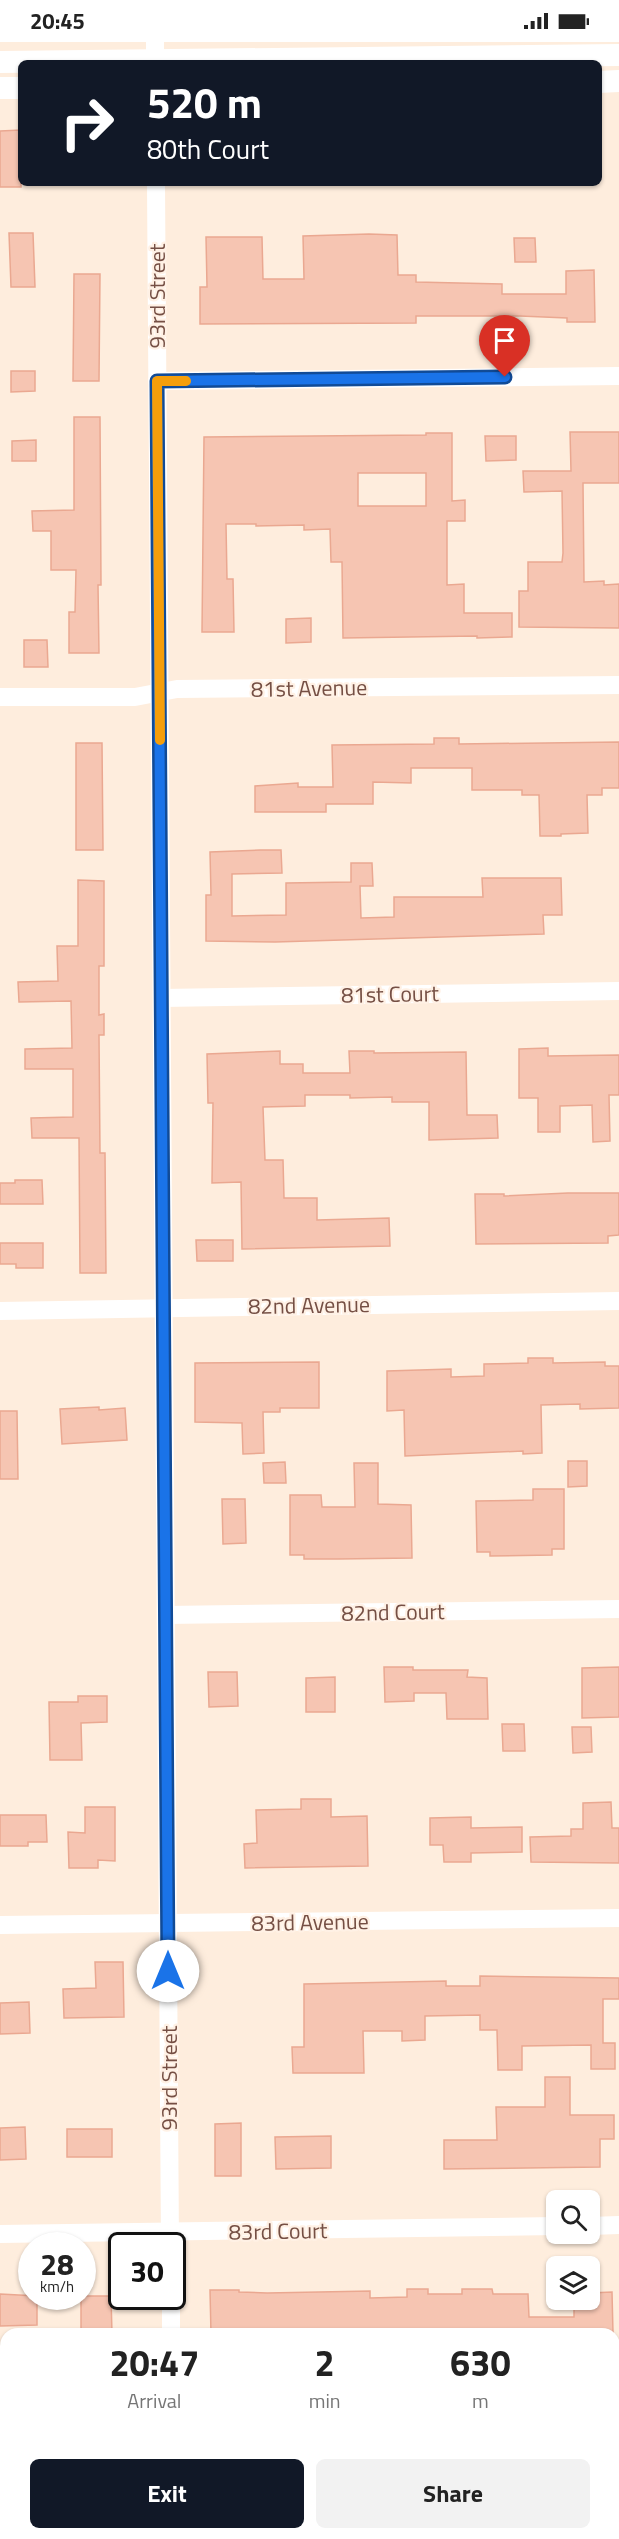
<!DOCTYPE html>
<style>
:root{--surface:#fff;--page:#f2f2f2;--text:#222;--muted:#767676;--accent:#111827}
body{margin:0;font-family:"Titillium Web",sans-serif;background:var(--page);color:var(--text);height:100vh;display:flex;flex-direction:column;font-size:22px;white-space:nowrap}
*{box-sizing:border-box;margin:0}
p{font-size:20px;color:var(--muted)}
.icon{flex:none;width:33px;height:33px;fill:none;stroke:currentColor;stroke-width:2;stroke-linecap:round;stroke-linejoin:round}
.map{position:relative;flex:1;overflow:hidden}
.side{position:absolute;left:0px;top:2286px;width:620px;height:212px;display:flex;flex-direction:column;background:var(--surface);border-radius:18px 18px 0 0;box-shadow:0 2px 4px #0004}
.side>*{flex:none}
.guide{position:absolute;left:18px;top:18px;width:584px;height:126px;border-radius:9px;box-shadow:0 2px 4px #0004;background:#111827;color:#fff;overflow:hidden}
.buttons{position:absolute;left:546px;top:2148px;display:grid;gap:12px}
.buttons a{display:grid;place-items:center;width:54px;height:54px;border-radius:9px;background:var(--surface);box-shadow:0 2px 4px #0004;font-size:30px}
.speed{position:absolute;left:18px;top:2190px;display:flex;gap:12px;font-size:30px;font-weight:700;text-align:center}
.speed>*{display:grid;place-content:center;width:78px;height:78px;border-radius:50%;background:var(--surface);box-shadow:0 2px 4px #0004;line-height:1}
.speed small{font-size:15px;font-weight:400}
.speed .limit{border:3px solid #111;border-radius:9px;background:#fff;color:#111}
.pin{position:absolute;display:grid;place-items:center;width:51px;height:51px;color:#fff;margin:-62px -26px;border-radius:50% 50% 50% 0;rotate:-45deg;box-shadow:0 0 6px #0007}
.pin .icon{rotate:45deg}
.me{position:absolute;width:66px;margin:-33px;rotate:0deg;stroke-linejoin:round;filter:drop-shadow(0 0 4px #0008)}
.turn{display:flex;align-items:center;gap:21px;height:126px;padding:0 30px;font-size:27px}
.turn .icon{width:78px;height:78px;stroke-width:2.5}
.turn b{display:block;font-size:42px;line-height:51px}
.eta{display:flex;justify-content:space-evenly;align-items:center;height:102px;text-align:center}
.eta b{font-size:36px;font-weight:700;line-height:42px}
.action{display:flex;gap:12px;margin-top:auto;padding:12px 30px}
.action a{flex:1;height:69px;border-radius:9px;background:var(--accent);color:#fff;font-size:24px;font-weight:700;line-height:69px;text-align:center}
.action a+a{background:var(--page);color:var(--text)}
.status{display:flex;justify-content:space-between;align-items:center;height:42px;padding:0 30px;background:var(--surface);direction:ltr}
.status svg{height:16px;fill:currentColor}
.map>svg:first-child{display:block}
.building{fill:#f6c5b2;stroke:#eaa891;stroke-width:1.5;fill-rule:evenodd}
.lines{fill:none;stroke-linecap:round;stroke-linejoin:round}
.minor{stroke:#fff;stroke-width:18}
.tertiary{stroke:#fff;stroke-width:22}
.route-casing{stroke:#114b97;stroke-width:15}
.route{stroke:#1a73e8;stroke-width:10}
.slow{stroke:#f59e0b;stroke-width:10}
.labels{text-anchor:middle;stroke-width:4.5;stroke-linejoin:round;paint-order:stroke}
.street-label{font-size:22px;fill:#754f44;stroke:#fff1e5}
</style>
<div class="status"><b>20:45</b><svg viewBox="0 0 49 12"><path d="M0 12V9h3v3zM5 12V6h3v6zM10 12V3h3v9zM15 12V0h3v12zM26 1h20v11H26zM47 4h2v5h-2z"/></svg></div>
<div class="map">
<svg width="619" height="2497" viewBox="0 0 619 2497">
<rect width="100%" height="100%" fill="#feeddd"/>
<g class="building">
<polygon points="21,88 21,145 0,145 0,89"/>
<polygon points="9,191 33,191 35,245 11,245"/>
<polygon points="369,192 397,193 398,233 416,233 416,240 502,242 502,252 566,252 566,229 594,228 595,280 567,280 567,276 520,274 416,274 416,281 200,282 200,245 207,245 206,195 262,195 263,237 304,237 303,194"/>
<polygon points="514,196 535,196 536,220 515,220"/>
<polygon points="74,232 100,232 99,339 73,339"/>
<polygon points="11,329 35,329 35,349 11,350"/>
<polygon points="74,375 100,375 101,543 98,543 99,611 69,611 69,570 75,570 76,528 51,528 51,489 33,489 32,469 74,468"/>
<polygon points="570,390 619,390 619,441 583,441 584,540 604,539 604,543 619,542 619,586 519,585 519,549 528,549 528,520 562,520 563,511 562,449 524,450 523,429 571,429"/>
<path d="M 426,391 L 452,391 L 452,459 L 465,458 L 465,479 L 447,479 L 447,543 L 464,542 L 464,571 L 512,571 L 512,595 L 477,596 L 477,594 L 343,596 L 342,520 L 331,520 L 330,487 L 304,488 L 304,483 L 256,484 L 256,482 L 226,482 L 227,537 L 233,537 L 234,590 L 202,590 L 204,395 L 426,393 ZM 358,431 L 426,431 L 426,464 L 358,464 Z"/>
<polygon points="485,394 516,394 516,418 486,419"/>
<polygon points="36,398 36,419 12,419 12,399"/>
<polygon points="311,576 311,600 286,601 286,577"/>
<polygon points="24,598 47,598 48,625 24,625"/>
<polygon points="434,696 459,696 459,702 619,700 619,746 602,746 602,753 587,753 588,791 561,792 561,794 540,794 539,753 522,753 522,748 472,748 472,726 411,726 411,741 373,740 373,762 326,762 326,770 255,770 255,744 298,741 298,745 333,745 332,703 434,702"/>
<polygon points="76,701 102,701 103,808 76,808"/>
<polygon points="260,808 281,808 282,831 232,832 232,874 286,873 286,841 351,840 351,821 372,821 373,844 360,844 361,876 394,875 394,855 483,855 482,836 561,836 562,873 543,873 544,892 275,900 206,899 206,853 211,853 210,810"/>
<polygon points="78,838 104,839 104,924 99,924 99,973 104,972 104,993 99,993 100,1111 105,1111 106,1231 80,1231 79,1096 32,1096 31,1076 73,1075 73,1027 25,1027 25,1007 72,1006 71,959 19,960 18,940 58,939 57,904 78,904"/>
<polygon points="548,1006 548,1014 619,1013 619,1053 609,1053 610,1099 593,1100 592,1063 560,1064 560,1090 538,1090 538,1056 519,1056 519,1007"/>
<polygon points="280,1009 280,1022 303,1022 303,1031 350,1031 349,1009 374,1009 374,1011 466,1010 467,1073 497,1073 498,1096 429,1098 429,1060 392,1060 392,1055 350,1056 350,1053 305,1053 305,1064 263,1065 265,1118 283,1118 284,1156 317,1156 317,1178 389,1176 390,1204 242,1207 241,1140 212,1141 213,1061 208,1061 207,1012"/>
<polygon points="15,1138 42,1138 43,1162 0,1162 0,1141 15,1141"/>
<polygon points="568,1151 619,1151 619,1193 608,1194 608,1201 476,1202 475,1152 504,1152 504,1154"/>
<polygon points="196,1198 233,1198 233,1219 197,1219"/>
<polygon points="0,1201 43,1201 43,1226 16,1226 16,1222 0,1222"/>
<polygon points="528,1316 553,1316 553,1321 605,1320 605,1324 619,1324 619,1366 580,1367 580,1362 541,1363 542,1411 523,1412 523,1409 405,1414 404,1368 387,1369 387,1329 451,1327 451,1335 484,1334 484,1322 528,1321"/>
<polygon points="319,1320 319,1366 280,1366 280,1370 263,1370 264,1411 243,1412 242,1381 195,1380 195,1321"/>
<polygon points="99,1365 99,1368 125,1366 127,1398 62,1402 60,1367"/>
<polygon points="0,1369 17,1369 18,1437 0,1437"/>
<polygon points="568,1419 587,1419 587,1444 568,1445"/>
<polygon points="285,1420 286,1441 264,1441 263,1421"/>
<polygon points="354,1421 378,1421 378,1462 411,1463 412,1516 338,1517 304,1517 304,1513 290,1513 290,1453 321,1453 322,1465 355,1465"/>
<polygon points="533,1447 564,1447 564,1507 552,1507 552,1513 490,1514 490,1510 477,1510 476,1459 533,1458"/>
<polygon points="222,1457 245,1457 246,1501 223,1502"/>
<polygon points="384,1625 413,1625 413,1628 468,1628 467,1635 487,1636 488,1677 447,1677 446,1651 414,1651 414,1659 385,1660"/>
<polygon points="619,1625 619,1675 582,1676 582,1626"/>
<polygon points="208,1630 237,1630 238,1664 209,1665"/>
<polygon points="335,1635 335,1670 306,1670 306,1636"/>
<polygon points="78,1654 107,1654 107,1680 81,1681 82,1718 50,1718 49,1660 78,1660"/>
<polygon points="502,1682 524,1682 525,1709 503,1709"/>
<polygon points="572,1685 591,1685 592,1710 573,1711"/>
<polygon points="301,1757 331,1757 331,1775 367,1774 368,1824 245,1826 244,1802 257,1801 256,1768 301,1767"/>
<polygon points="611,1760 612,1786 619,1786 619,1821 531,1820 530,1795 571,1794 571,1787 583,1787 583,1761"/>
<polygon points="85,1765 115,1765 115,1819 98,1818 98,1826 69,1826 68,1790 85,1791"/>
<polygon points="0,1773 46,1773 47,1800 28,1800 28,1804 0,1804"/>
<polygon points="471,1775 471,1786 522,1785 522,1810 471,1811 471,1820 444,1820 443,1803 430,1803 430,1776"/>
<polygon points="95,1920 123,1920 124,1975 64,1976 63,1947 96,1946"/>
<polygon points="480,1934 619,1936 619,1957 603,1957 603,2001 615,2001 615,2027 591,2027 591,2003 522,2004 522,2028 498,2028 497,1988 480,1988 480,1973 425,1974 425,1998 402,1999 402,1989 363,1989 364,2031 293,2031 292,2005 304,2005 304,1942 446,1939 446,1944 480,1944"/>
<polygon points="29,1960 30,1991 0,1992 0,1961"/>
<polygon points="545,2035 570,2035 570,2073 614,2073 614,2097 600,2097 600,2125 444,2127 444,2098 497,2098 496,2065 545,2065"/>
<polygon points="241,2081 241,2134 215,2134 215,2082"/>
<polygon points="25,2085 26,2117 0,2118 0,2086"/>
<rect x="67" y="2087" width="45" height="28"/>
<polygon points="331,2094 331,2126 276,2127 275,2095"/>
<polygon points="407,2247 428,2247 428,2252 462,2252 462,2247 492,2247 493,2252 528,2252 529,2275 574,2275 574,2258 590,2258 590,2251 612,2250 613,2291 211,2292 210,2248 239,2248 239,2250 267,2251 370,2249 370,2256 407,2255"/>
<polygon points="0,2252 37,2254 37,2283 0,2284"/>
<polygon points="81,2254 111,2254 112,2292 81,2292"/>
</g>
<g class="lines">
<g class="minor">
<polyline points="155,0 155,21"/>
<polyline points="156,141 170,2204"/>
<polyline points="157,339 619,334"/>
<polyline points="0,655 135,655 177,647 619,643"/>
<polyline points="162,956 619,949"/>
<polyline points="0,1269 619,1259"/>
<polyline points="166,1573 619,1567"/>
<polyline points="0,1883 619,1876"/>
<polyline points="590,2184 619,2183"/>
<polyline points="0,2192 556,2184"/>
<polyline points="171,2254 171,2292"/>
<polyline points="614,2490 619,2490"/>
<polyline points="173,2492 173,2497"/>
<polyline points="331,2497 568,2492"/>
</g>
<g class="tertiary">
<polyline points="0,20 619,13"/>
<polyline points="598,40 619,39"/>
<polyline points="0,46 21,46"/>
</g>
</g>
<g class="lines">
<defs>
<polyline id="route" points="168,1929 157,339 505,335"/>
</defs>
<use href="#route" class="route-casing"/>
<use href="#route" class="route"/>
<polyline class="slow" points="160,698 157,339 186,339"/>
</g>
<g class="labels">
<g class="street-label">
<text transform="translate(157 254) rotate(-90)" y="8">93rd Street</text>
<text transform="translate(309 646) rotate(-1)" y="8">81st Avenue</text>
<text transform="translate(390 952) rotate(-1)" y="8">81st Court</text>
<text transform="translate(309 1263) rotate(-1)" y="8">82nd Avenue</text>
<text transform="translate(393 1570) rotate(-1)" y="8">82nd Court</text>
<text transform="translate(310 1880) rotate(-1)" y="8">83rd Avenue</text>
<text transform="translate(169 2036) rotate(-90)" y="8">93rd Street</text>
<text transform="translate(278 2189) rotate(-1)" y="8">83rd Court</text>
</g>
</g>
</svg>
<div class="buttons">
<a><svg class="icon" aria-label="search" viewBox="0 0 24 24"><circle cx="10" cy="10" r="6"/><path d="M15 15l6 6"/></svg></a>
<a><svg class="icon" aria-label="layers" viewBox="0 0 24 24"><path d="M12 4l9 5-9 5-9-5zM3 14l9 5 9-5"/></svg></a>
</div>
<div class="speed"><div>28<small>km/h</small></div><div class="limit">30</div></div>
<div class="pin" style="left:505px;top:335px;background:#d93025"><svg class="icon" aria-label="arrive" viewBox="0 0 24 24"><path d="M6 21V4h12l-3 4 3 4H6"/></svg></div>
<svg class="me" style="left:168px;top:1929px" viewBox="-20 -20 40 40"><circle r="19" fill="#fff"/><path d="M0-13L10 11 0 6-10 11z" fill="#1a73e8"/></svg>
<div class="guide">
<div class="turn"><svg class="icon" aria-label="right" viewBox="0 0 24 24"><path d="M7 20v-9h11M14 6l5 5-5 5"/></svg><div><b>520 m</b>80th Court</div></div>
</div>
<section class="side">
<div class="eta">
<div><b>20:47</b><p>Arrival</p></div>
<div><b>2</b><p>min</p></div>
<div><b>630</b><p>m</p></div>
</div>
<div class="action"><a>Exit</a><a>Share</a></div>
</section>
</div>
